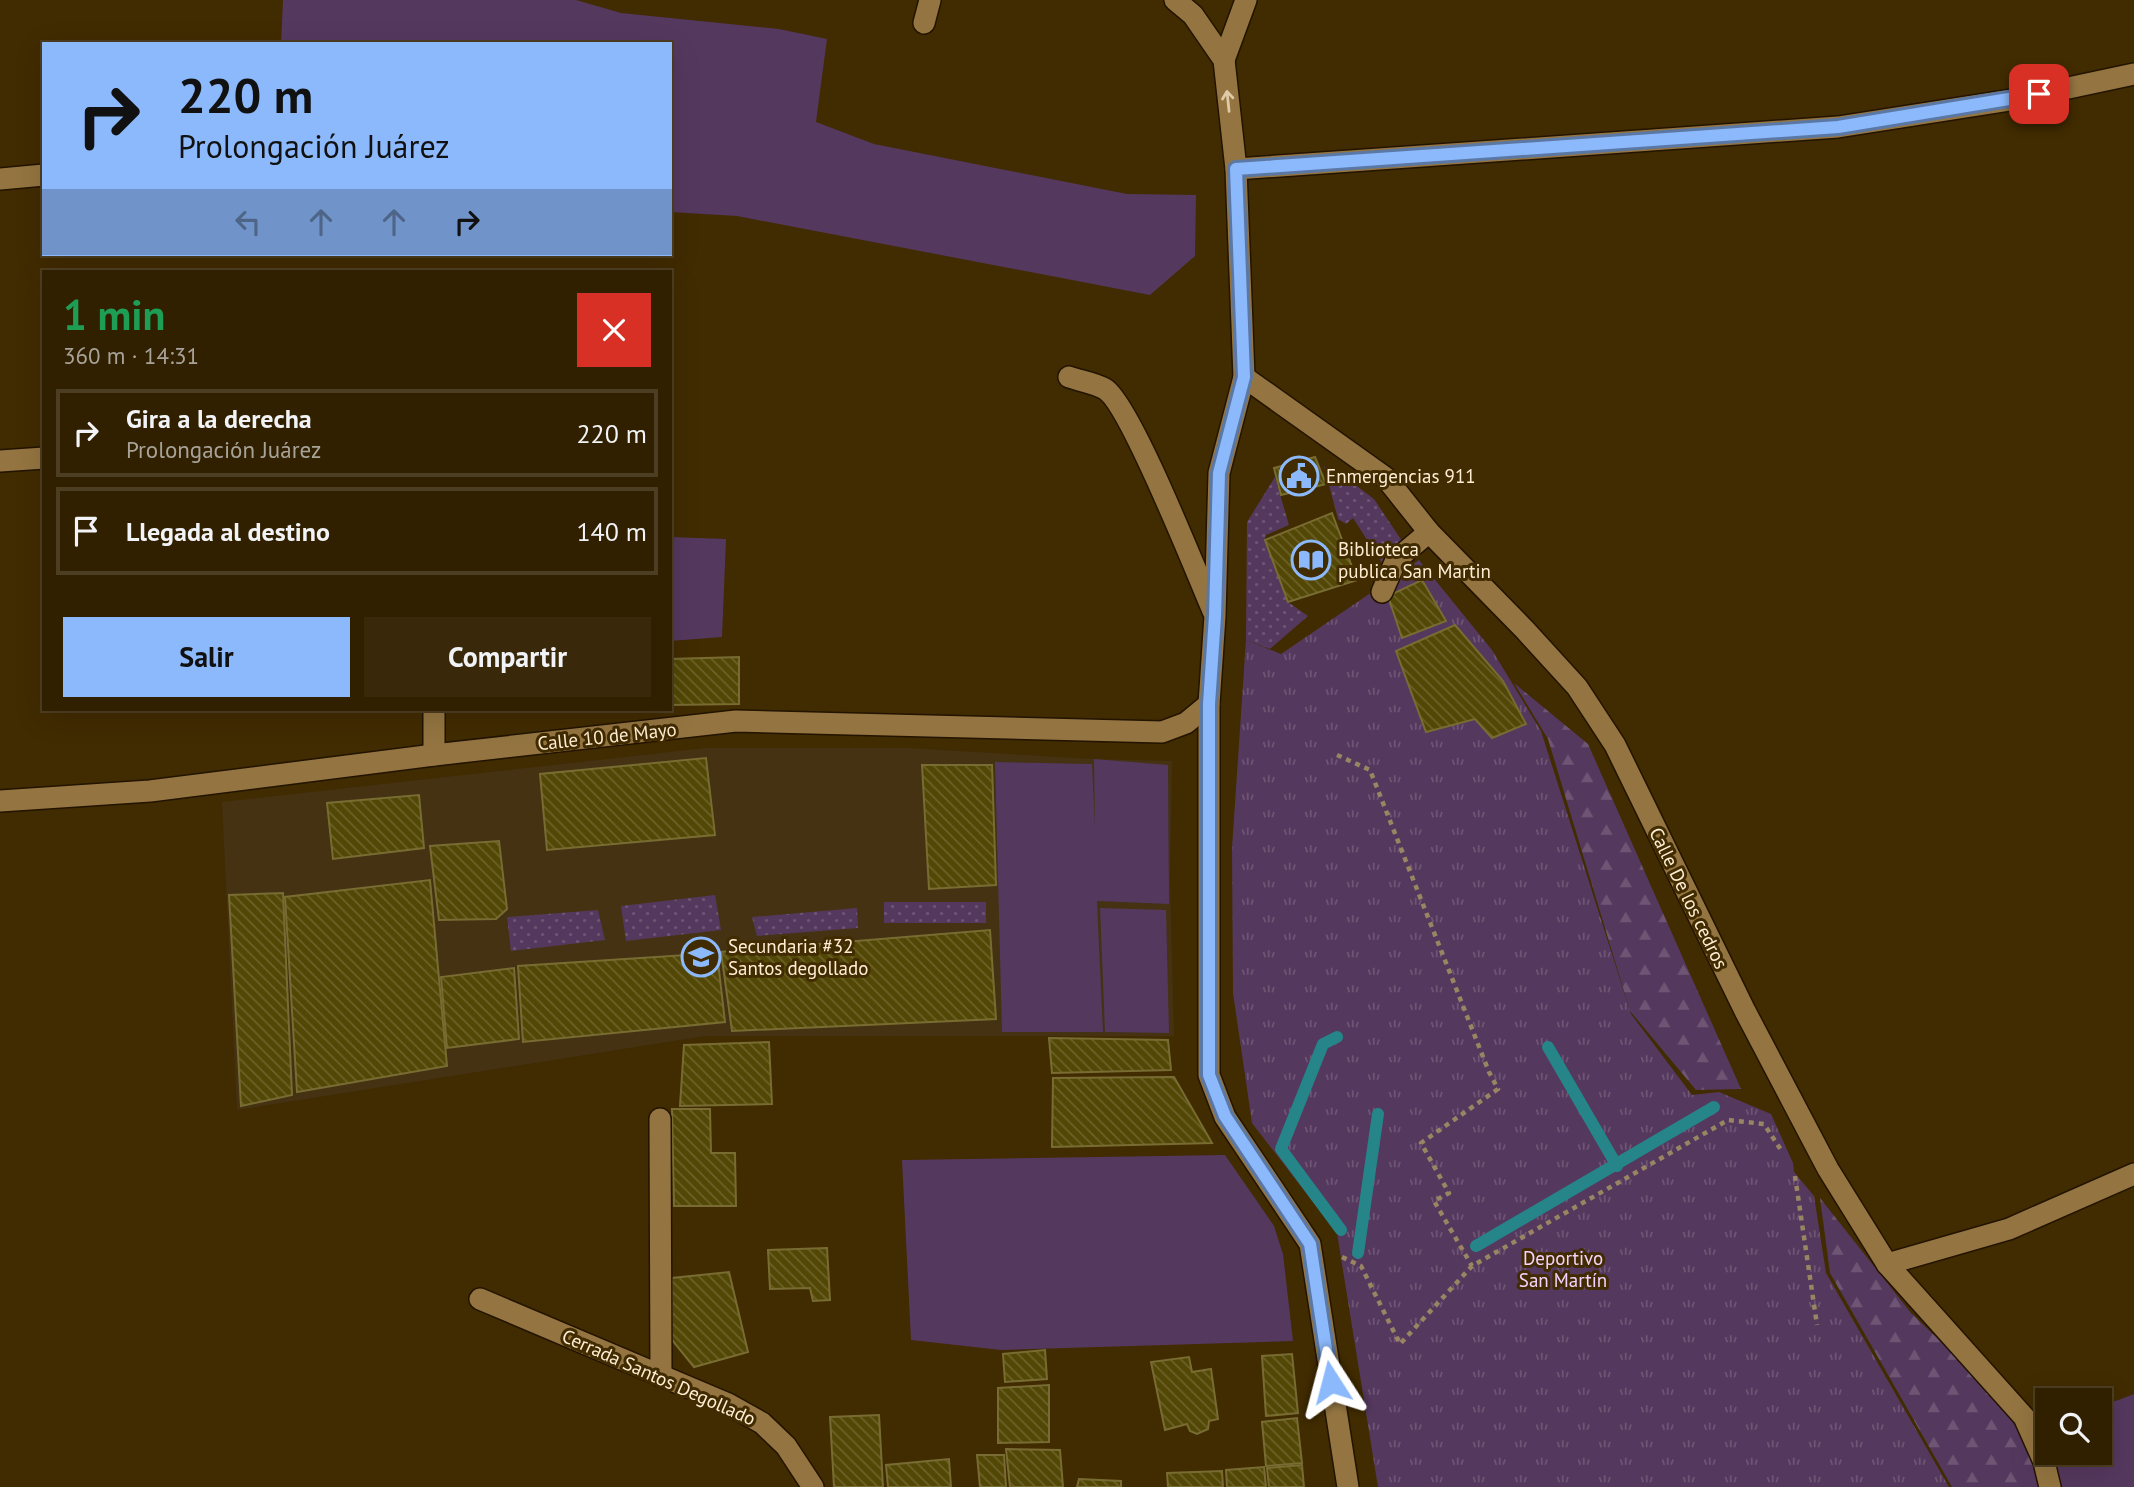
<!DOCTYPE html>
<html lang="es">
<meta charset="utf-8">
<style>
:root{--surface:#312000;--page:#39280a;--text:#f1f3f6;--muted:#a8a399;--line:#4c3e22;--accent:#8cb9fc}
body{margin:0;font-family:"PT Sans",sans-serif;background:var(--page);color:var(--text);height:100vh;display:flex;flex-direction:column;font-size:26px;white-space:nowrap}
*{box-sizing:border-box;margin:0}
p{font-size:23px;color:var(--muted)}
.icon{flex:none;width:38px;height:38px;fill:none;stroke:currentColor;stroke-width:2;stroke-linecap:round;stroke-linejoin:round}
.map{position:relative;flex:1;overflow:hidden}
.drawer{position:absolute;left:42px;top:270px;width:630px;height:441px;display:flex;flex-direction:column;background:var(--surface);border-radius:0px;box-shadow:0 7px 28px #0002,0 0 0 2px var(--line)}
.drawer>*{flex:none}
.hud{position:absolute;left:42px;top:42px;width:630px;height:214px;border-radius:0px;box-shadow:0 7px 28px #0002,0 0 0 2px var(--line);background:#8cb9fc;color:#111;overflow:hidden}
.tools{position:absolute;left:2035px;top:1388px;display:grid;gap:14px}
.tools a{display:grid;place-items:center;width:77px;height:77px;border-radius:0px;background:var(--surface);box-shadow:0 7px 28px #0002,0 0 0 2px var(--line);font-size:35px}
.pin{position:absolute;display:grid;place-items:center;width:60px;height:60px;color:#fff;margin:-30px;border-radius:14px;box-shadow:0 4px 10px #0006}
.me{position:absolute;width:77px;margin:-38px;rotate:351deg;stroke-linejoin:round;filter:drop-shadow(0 0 5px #0008)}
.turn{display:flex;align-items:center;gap:24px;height:147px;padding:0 21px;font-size:32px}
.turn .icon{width:91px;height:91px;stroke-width:2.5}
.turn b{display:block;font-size:49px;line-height:60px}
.lanes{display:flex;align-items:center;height:66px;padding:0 21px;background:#0003;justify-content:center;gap:35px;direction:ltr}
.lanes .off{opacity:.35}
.round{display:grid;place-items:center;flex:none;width:74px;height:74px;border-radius:0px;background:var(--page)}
.summary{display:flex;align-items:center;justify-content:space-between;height:119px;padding:0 21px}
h1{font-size:42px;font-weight:700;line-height:52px;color:#1e9e55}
.button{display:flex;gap:14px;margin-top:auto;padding:14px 21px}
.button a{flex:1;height:80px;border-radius:0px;background:var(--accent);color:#111;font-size:28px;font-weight:700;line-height:80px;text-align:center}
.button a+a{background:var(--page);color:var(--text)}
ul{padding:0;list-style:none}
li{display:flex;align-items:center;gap:21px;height:88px;margin:0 14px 10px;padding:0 7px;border:4px solid var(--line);border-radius:0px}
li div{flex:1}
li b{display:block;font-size:26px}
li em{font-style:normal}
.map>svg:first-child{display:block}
.built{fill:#443212}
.grass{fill:#55385e}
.forest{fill:url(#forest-firs)}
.park{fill:url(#park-tufts)}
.garden{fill:url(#garden-dots)}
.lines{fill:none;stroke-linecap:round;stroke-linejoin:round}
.stream{stroke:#258589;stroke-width:12}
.building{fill:url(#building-back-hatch);stroke:#786c32;stroke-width:2}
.minor-casing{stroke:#231400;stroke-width:24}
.path{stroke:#998562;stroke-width:4.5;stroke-dasharray:5 5;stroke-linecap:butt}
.minor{stroke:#947541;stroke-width:21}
.oneway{stroke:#dfc9a7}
.route-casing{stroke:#5b78a4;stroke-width:18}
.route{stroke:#8cb9fc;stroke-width:12}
.labels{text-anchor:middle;stroke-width:6;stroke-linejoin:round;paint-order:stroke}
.poi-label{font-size:19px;fill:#ffedd3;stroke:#412b00;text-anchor:start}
.street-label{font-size:19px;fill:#ffedd3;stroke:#412b00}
.park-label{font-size:19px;fill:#f5d3ff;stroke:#412b00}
</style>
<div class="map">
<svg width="2134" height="1487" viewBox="0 0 2134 1487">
<defs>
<pattern id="forest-firs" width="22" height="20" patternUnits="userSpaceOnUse" patternTransform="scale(1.75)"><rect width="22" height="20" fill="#55385e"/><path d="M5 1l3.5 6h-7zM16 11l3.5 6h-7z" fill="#6e5574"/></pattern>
<pattern id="park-tufts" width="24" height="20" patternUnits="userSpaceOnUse" patternTransform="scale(1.75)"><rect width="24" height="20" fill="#55385e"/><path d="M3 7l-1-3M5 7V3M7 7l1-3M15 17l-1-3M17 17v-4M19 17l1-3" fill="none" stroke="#6e5574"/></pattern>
<pattern id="garden-dots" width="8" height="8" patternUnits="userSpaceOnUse" patternTransform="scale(1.75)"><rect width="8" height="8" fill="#55385e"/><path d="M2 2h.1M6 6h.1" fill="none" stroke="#6e5574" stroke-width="1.8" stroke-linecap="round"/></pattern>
<pattern id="building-back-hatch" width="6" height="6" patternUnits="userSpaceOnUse" patternTransform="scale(1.75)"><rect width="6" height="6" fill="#524705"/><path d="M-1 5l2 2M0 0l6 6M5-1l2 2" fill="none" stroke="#6c6229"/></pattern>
</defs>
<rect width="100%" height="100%" fill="#412b00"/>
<polygon class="built" points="705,748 907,748 1094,759 1172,761 1170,878 1174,1036 705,1036 237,1110 222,802"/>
<g class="grass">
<polygon points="283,0 576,0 621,13 779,29 827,39 816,122 874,144 1127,194 1196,195 1195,256 1150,295 737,216 670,212 670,44 281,44"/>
<polygon points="670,537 726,539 722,637 670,641"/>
<polygon points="1094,759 1168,765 1169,904 1097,901 1103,1032 1002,1032 995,762 1092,764 1095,828"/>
<polygon points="1100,908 1166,910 1169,1033 1105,1032"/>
<polygon points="1225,1155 1274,1226 1283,1254 1293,1341 1001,1350 911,1340 902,1160"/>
<polygon points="2134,1394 2134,1487 2057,1487 2048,1453 2100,1452 2100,1407"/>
</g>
<g class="forest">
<polygon points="1514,683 1588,744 1741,1089 1696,1090 1630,1011 1548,739"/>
<polygon points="1820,1198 1911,1313 2009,1407 2031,1451 2039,1487 1952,1487 1830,1273"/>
</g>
<polygon class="park" points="1419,560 1492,650 1541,731 1631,1014 1692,1095 1719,1092 1771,1114 1793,1163 1794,1172 1814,1196 1826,1273 1949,1487 1378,1487 1337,1233 1252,1123 1233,993 1232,848 1246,640 1281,654"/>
<g class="garden">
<polygon points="1324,466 1345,477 1374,499 1404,544 1382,563 1353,518 1346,524 1338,519"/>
<polygon points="1275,477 1289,525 1266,535 1265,540 1288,602 1308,616 1270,649 1246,640 1247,522"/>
<polygon points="715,895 721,930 626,941 621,906"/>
<rect x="884" y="902" width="102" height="21"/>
<polygon points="857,908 858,928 757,936 752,917"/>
<polygon points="598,910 605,940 511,951 507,917"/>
</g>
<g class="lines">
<g class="stream">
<polyline points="1337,1037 1323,1044 1281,1149 1341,1230"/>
<polyline points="1548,1047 1617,1166"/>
<polyline points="1476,1246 1714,1107"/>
<polyline points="1358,1253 1378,1114"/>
</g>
</g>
<g class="building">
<polygon points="1315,457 1326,484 1281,495 1274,468"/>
<polygon points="1332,513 1357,580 1288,602 1265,540"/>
<polygon points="1422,580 1446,621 1402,638 1388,596"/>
<polygon points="1455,625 1503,681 1526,724 1492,738 1475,719 1426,732 1396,651"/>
<polygon points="739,657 739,704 670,705 670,684 672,684 670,659"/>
<polygon points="706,758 715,835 547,850 540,774"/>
<polygon points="922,765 992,765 996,885 929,889"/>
<polygon points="419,795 424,848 333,859 327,803"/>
<polygon points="499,841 507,909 496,919 439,920 430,846"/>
<polygon points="430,880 447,1066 297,1092 285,897"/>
<polygon points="283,893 292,1095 241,1106 229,895"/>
<polygon points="990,930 996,1019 732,1031 721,952"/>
<polygon points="717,953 725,1022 523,1042 518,966"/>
<polygon points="514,968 519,1039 447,1048 441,977"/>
<polygon points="1049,1038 1168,1040 1171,1070 1052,1073"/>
<polygon points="769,1042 772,1104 680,1106 684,1045"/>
<polygon points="1174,1077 1212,1143 1052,1147 1053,1078"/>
<polygon points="672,1109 710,1109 711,1153 735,1153 736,1206 674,1206"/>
<polygon points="827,1248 830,1300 813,1301 810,1288 770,1289 768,1250"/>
<polygon points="729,1272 748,1352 694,1367 672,1340 672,1278"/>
<polygon points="1045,1350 1047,1379 1005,1382 1003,1354"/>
<polygon points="1292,1354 1298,1413 1266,1416 1262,1356"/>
<polygon points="1189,1357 1192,1372 1211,1369 1218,1419 1209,1421 1208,1429 1197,1434 1190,1431 1187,1424 1165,1430 1151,1362"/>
<polygon points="1049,1385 1049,1442 998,1443 998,1388"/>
<polygon points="879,1415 883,1487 834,1487 830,1417"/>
<polygon points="1297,1418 1302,1463 1266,1466 1262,1422"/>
<polygon points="1006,1449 1060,1450 1063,1487 1010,1487"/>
<polygon points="977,1455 1004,1455 1006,1487 980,1487"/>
<polygon points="949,1459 951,1487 888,1487 886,1465"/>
<polygon points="1302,1465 1304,1487 1269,1487 1267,1468"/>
<polygon points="1264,1467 1266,1487 1227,1487 1226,1470"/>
<polygon points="1222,1471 1223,1487 1168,1487 1167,1473"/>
<polygon points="1079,1479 1121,1481 1121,1487 1077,1487"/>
</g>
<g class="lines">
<defs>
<g id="minor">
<polyline points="1175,0 1193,15 1224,60 1236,169 1244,377 1219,473 1215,616 1209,704 1209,1075 1225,1117 1310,1244 1348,1487"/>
<polyline points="924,23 930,0"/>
<polyline points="1224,60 1246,0"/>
<polyline points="1236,169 1838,127 2017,99 2134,74"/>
<polyline points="0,179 44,175"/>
<path d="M 1069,377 C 1080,381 1095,383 1105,389 C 1130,404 1197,574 1213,611"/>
<polyline points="1244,377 1386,478 1429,532 1525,630 1577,687 1615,745 1745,1011 1828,1169 1887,1264 2024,1417 2044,1462 2050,1487"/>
<polyline points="0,461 44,458"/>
<polyline points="1382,592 1396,560 1429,532"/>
<polyline points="434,709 434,755"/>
<polyline points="0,801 150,791 434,755 736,721 1162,732 1186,723 1209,704"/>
<polyline points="660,1119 661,1376"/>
<polyline points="1887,1264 2009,1229 2134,1174"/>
<polyline points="480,1299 728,1404 762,1423 786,1446 813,1487"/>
</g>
</defs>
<use href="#minor" class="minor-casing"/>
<g class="path">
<polyline points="1337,755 1370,770 1489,1072 1498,1089 1421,1143 1449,1193 1434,1201 1472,1266"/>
<polyline points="1795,1176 1817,1325"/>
<polyline points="1342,1257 1361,1266 1400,1344 1472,1266 1728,1120 1764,1124 1781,1150"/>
</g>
<use href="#minor" class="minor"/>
</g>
<defs><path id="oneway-shaft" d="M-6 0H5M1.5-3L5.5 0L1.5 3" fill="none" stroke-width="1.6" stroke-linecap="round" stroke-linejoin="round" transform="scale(1.75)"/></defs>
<use class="oneway" href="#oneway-shaft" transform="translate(1228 101) rotate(-96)"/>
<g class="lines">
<defs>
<polyline id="route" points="1331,1382 1310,1244 1225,1116 1209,1075 1209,704 1215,616 1219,473 1244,377 1236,169 1838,127 2039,94"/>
</defs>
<use href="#route" class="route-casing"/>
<use href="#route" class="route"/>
</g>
<defs>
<symbol id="civic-ring" viewBox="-11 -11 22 22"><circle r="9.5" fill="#412b00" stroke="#8cb9fc" stroke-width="1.5"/><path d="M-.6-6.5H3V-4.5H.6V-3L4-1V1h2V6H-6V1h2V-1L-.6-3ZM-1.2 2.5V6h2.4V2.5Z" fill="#8cb9fc"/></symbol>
<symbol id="library-ring" viewBox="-11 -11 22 22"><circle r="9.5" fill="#412b00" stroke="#8cb9fc" stroke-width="1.5"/><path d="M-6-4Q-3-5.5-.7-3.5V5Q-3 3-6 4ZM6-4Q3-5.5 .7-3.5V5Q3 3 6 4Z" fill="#8cb9fc"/></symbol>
<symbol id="school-ring" viewBox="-11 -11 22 22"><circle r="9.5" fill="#412b00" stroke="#8cb9fc" stroke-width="1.5"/><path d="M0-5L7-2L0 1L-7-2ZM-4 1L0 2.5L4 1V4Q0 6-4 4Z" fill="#8cb9fc"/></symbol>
</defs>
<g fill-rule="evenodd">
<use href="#civic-ring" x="1277" y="454" width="44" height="44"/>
<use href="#library-ring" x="1289" y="538" width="44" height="44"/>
<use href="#school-ring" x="679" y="935" width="44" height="44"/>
</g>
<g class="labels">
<g class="poi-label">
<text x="1326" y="483">Enmergencias 911</text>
<text x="1338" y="556">Biblioteca<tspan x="1338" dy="22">publica San Martin</tspan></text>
<text x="728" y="953">Secundaria #32<tspan x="728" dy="22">Santos degollado</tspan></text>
</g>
<g class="street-label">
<text transform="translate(607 736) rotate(-6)" y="7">Calle 10 de Mayo</text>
<text transform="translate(1689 898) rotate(64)" y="7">Calle De los cedros</text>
<text transform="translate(659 1377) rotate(24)" y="7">Cerrada Santos Degollado</text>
</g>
<g class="park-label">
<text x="1563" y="1265">Deportivo<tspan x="1563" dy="22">San Martín</tspan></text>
</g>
</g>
</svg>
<div class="tools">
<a><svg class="icon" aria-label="search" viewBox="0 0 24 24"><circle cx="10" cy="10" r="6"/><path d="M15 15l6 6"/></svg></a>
</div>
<div class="pin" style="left:2039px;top:94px;background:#d93025"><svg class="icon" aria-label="arrive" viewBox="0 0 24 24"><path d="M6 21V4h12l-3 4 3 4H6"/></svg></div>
<svg class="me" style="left:1331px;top:1382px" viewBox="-20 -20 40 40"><path d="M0-17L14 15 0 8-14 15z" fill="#8cb9fc" stroke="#fff" stroke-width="4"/></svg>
<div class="hud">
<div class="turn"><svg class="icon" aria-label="right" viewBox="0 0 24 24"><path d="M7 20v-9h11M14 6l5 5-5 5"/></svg><div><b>220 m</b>Prolongación Juárez</div></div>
<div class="lanes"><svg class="icon off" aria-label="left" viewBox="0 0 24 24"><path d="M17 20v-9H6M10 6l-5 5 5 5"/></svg><svg class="icon off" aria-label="ahead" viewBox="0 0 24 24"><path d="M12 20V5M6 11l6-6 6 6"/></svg><svg class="icon off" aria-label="ahead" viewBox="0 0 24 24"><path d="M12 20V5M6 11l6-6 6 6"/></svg><svg class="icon" aria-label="right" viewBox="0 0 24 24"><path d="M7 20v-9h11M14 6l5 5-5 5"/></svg></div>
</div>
<section class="drawer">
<div class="summary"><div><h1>1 min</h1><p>360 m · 14:31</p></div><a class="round" style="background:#d93025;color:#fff"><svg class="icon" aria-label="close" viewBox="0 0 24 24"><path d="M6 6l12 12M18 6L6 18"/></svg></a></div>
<ul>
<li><svg class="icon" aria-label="right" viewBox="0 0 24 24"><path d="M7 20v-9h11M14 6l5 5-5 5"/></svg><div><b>Gira a la derecha</b><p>Prolongación Juárez</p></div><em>220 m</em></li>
<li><svg class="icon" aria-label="arrive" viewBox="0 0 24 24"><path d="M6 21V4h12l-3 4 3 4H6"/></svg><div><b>Llegada al destino</b></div><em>140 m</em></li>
</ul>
<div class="button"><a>Salir</a><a>Compartir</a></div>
</section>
</div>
